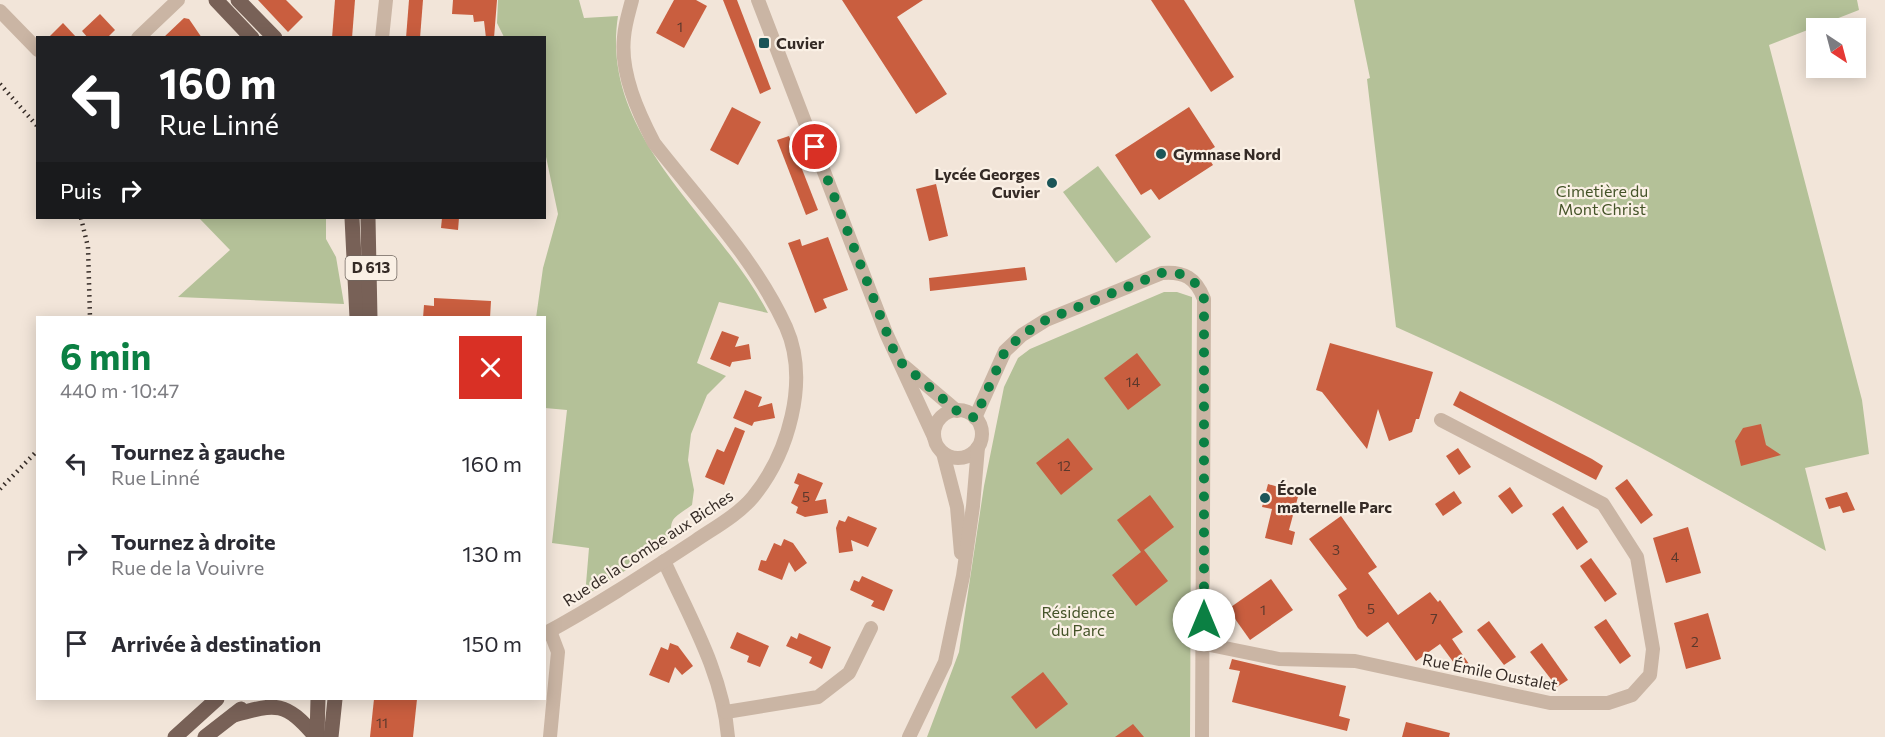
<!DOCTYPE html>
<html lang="fr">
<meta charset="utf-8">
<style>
:root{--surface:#fff;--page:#f7f7f7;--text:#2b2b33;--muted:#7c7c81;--accent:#0b8043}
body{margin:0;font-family:Commissioner,sans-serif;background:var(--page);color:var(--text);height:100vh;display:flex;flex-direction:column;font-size:22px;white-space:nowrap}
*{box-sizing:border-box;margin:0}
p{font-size:20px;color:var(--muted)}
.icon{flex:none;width:33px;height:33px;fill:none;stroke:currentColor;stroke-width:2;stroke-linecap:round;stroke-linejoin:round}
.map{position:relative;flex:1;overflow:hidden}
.drawer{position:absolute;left:36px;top:316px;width:510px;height:384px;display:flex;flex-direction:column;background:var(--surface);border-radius:0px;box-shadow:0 3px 15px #0003}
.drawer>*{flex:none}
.hud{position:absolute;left:36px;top:36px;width:510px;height:183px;border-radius:0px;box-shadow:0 3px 15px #0003;background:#202124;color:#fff;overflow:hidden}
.needle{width:39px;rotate:144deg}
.controls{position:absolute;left:1806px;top:18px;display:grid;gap:12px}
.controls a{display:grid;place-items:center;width:60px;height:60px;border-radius:0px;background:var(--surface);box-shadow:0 3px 15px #0003;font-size:30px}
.pin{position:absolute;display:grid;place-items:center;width:51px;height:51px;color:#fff;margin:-26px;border:3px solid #fff;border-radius:50%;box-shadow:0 2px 6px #0007}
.me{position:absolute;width:66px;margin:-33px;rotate:0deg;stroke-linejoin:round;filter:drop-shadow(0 0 4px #0008)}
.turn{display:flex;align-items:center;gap:21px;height:126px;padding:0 24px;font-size:27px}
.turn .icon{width:78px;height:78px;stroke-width:2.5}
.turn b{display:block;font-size:42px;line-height:51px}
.then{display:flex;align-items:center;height:57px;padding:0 24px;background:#0003;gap:12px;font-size:22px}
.round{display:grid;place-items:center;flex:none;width:63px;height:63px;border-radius:0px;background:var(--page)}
.head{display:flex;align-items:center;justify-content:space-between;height:102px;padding:0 24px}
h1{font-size:36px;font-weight:700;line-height:45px;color:var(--accent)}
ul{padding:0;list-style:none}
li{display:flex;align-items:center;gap:18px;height:90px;padding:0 24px}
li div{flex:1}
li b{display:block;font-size:22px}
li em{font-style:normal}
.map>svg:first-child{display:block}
.green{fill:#b4c198}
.building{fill:#c95e3f}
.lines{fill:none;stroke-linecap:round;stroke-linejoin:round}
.minor{stroke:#cab5a4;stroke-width:14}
.primary{stroke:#786157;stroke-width:15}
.rail{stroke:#352b26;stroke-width:4.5;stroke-dasharray:1.5 4.5;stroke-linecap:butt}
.route{stroke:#0b8043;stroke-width:10;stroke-dasharray:0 18}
.poi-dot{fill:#1b5558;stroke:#faf0e5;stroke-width:2}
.labels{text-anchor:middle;stroke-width:4.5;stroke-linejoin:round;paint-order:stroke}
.number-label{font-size:14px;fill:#5a382c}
.shield{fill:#faf0e5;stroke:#70665f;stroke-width:1.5}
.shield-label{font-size:15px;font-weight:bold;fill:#352b26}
.poi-label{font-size:16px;font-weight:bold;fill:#352b26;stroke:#faf0e5;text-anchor:start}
.park-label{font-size:16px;fill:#455429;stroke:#faf0e5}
.street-label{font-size:16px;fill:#352b26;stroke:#faf0e5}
</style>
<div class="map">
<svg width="1885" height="737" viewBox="0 0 1885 737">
<rect width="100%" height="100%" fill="#f2e5d9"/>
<g class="green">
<path d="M 498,0 L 579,0 L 584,18 L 618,16 C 599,138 718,216 768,313 L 719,302 L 697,363 L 726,376 L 707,395 L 691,434 L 688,460 L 694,490 L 692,505 C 668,522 673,516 669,543 L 585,596 L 589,548 L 552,543 L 567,410 L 545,408 L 544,318 L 536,318 L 543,268 L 558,214 L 545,152 L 544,38 L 504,37 L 497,23 Z"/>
<path d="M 1354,0 L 1857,0 L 1859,10 L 1769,45 L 1862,400 L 1869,454 L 1805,468 L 1826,551 C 1686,470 1544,393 1396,327 L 1367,79 L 1370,78 Z"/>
<polygon points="1098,166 1151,237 1116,263 1063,192"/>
<polygon points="199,218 326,218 326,239 336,257 344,304 178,297 230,250"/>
<polygon points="1164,292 1177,292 1192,297 1190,737 927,737 959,652 984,486 1004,387 1018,358 1030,349"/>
</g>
<g class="building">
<polygon points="258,0 286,0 303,17 288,32"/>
<polygon points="335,0 355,0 352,38 332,38"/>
<polygon points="409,0 423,0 420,38 406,38"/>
<polygon points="453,0 497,0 494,38 486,38 484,21 474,22 473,15 452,14"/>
<polygon points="674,0 696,0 707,6 684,48 656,33"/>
<polygon points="723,0 737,0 771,89 760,94"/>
<polygon points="842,0 923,0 897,17 947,94 916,114"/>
<polygon points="1151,0 1184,0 1234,77 1211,92"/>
<polygon points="100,14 115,30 107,38 88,38 82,31"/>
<polygon points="184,18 189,19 202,38 163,38"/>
<polygon points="63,23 77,38 48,38"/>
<polygon points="732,107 761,122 738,165 710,150"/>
<polygon points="1189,107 1215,147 1205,153 1213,165 1159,200 1151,189 1141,195 1115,155"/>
<polygon points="789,136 818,210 806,215 777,140"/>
<polygon points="936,184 948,236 929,241 916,189"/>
<polygon points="442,218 459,218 458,230 441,228"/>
<polygon points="828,237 848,290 823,299 827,308 815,313 788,243 800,239 802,246"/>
<polygon points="1025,267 1027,280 930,291 929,278"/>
<polygon points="434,298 491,301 490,318 423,318 424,305 434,306"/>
<polygon points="722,331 739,337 735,347 749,344 751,359 732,362 730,367 710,359"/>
<polygon points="1330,343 1433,372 1419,419 1416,419 1412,432 1389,441 1378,409 1367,449 1322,392 1316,390"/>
<polygon points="1137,353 1161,385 1128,410 1104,378"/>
<polygon points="745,390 762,397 758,407 772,403 775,418 754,422 752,426 733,418"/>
<polygon points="1460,391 1592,459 1603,466 1596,480 1453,405"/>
<polygon points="1761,424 1766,445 1781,455 1741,466 1735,441 1743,428"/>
<polygon points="735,427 745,431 724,485 705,477 717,449 724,452"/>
<polygon points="1068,438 1093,469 1061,495 1036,463"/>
<polygon points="1458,448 1471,467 1459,475 1446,456"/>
<polygon points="798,473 823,483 815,501 826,499 828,513 805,517 796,513 798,507 791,503 799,485 794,483"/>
<polygon points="1627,479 1653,515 1641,524 1615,488"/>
<polygon points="1268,484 1299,493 1289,530 1295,532 1292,545 1265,538 1272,509 1262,507"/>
<polygon points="1510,487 1523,506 1512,514 1498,496"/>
<polygon points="1454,491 1462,503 1443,516 1435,504"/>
<polygon points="1847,492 1855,510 1843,513 1840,506 1829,509 1825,498"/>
<polygon points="1150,495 1174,527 1144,550 1168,581 1136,606 1112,575 1141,552 1117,520"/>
<polygon points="1563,506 1588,542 1577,550 1552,514"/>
<polygon points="848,516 877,528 868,547 851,540 853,551 839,553 836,528 839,520 845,522"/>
<polygon points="1341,516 1377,567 1368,573 1398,615 1430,592 1438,602 1440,600 1463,632 1452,639 1469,664 1460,671 1440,644 1416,661 1388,622 1367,637 1358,628 1338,595 1347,589 1309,539"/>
<polygon points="1688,527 1701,573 1666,583 1653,538"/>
<polygon points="784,539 793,543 807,563 795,572 789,562 782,580 758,570 761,560 766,561 774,543 781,546"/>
<polygon points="1591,558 1617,594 1605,602 1580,566"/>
<polygon points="862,576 893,590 884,611 871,606 874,601 850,590 854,580 859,582"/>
<polygon points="1271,579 1293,610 1250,640 1228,609"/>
<polygon points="1708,613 1721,659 1686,669 1674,623"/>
<polygon points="1606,619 1631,656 1620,664 1594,627"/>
<polygon points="1489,621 1516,657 1504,665 1477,630"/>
<polygon points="737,632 769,646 760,667 747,662 749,656 730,648"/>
<polygon points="799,633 831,647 822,669 809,663 812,657 786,646 791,636 797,639"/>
<polygon points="670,643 678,646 693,666 682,675 675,667 669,683 649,675 661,647 668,650"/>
<polygon points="1542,643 1568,680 1557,687 1530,652"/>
<polygon points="1232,659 1346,686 1339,716 1350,719 1347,731 1232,702 1240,671 1229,669"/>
<polygon points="1043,672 1068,704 1036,729 1011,697"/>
<polygon points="374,699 417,699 413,737 370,737"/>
<polygon points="1406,722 1450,733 1449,737 1402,737"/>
<polygon points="1133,724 1144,737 1115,737"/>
</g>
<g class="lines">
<g class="minor">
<polyline points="758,0 886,333 934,437"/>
<polyline points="0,11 38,50"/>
<polyline points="138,38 178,0"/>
<polyline points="382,38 386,0"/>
<polyline points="904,366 957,411"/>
<circle cx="958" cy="434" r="24"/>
<path d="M 975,418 L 1005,351 L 1022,335 L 1046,320 L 1162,273 C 1184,271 1196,278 1204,299 L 1202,737"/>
<polyline points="943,453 957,507 961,553"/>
<path d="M 664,561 C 690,618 723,674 728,737"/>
<path d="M 544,634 C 596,606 646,573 695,541 C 714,528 738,515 753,497 C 788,454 810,381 786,327 C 755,259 700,202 654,143 C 638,112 620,73 624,37 C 625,24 629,12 632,0"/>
<polyline points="1205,644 1279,659 1355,661 1550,703 1608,703 1632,695 1650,675 1653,649 1637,557 1603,504 1441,420"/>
<polyline points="726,712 818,697 849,673 871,628"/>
<polyline points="550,737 558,652 550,631"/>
<polyline points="909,737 945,662 963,576 973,506 978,447"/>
</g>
<g class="primary">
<polyline points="216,0 252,38"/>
<polyline points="238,0 275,38"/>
<polyline points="352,218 357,318"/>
<polyline points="368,218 370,318"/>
<path d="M 234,715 C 277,703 285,701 316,737"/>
<polyline points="175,737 217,699"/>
<polyline points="205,737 241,709"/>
<polyline points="317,737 318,699"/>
<polyline points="331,737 335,699"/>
</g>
<g class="rail">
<polyline points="0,84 38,127"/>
<polyline points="81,218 88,247 90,318"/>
<polyline points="0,489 38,450"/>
</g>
</g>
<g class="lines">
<path class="route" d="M 815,147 L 897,359 L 957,411 L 975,418 L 1005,351 L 1022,335 L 1046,320 L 1162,273 C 1184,271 1196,278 1204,299 L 1204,620"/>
</g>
<g class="poi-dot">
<rect x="758" y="37" width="12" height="12" rx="3"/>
<circle cx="1161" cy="154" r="6"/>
<circle cx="1052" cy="183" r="6"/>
<circle cx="1265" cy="498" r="6"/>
</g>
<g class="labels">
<g class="number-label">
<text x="680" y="32">1</text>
<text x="1133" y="387">14</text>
<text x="1064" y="471">12</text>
<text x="806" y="502">5</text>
<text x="1336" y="555">3</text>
<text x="1675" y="562">4</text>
<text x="1371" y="614">5</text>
<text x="1263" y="615">1</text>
<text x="1434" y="624">7</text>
<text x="1695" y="647">2</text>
<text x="382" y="728">11</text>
</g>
<rect class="shield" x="345.5" y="256" width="51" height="24" rx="4.5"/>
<g class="shield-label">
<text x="371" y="273">D 613</text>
</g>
<g class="poi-label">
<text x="776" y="49">Cuvier</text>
<text x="1173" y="160">Gymnase Nord</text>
<text x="1040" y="180" text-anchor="end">Lycée Georges<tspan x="1040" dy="18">Cuvier</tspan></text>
<text x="1277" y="495">École<tspan x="1277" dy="18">maternelle Parc</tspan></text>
</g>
<g class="park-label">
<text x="1602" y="197">Cimetière du<tspan x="1602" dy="18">Mont Christ</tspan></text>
<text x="1078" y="618">Résidence<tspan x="1078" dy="18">du Parc</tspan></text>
</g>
<g class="street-label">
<text transform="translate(648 548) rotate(-33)" y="6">Rue de la Combe aux Biches</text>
<text transform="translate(1490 672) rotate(11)" y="6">Rue Émile Oustalet</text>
</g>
</g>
</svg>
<div class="controls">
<a><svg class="needle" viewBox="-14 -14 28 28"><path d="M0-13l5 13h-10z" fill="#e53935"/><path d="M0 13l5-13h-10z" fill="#7c7c81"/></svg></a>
</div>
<div class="pin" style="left:815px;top:147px;background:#d93025"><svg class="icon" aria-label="arrive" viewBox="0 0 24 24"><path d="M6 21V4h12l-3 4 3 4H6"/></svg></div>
<svg class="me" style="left:1204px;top:620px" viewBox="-20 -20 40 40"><circle r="19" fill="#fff"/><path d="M0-13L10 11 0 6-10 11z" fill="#0b8043"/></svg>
<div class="hud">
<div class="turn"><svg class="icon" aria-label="left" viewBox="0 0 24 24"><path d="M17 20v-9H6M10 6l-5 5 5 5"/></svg><div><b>160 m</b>Rue Linné</div></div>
<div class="then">Puis<svg class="icon" aria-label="right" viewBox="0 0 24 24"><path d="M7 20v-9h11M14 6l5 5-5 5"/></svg></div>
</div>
<section class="drawer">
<div class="head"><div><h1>6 min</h1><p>440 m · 10:47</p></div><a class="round" style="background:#d93025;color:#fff"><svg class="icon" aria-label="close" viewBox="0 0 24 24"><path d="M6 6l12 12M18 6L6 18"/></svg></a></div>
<ul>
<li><svg class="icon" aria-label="left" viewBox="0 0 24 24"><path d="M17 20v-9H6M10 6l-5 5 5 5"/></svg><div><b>Tournez à gauche</b><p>Rue Linné</p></div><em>160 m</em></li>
<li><svg class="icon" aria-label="right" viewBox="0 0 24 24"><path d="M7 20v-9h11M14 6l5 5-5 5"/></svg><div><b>Tournez à droite</b><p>Rue de la Vouivre</p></div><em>130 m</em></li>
<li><svg class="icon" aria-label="arrive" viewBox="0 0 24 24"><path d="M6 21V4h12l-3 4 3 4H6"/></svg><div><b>Arrivée à destination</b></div><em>150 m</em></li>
</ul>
</section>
</div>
